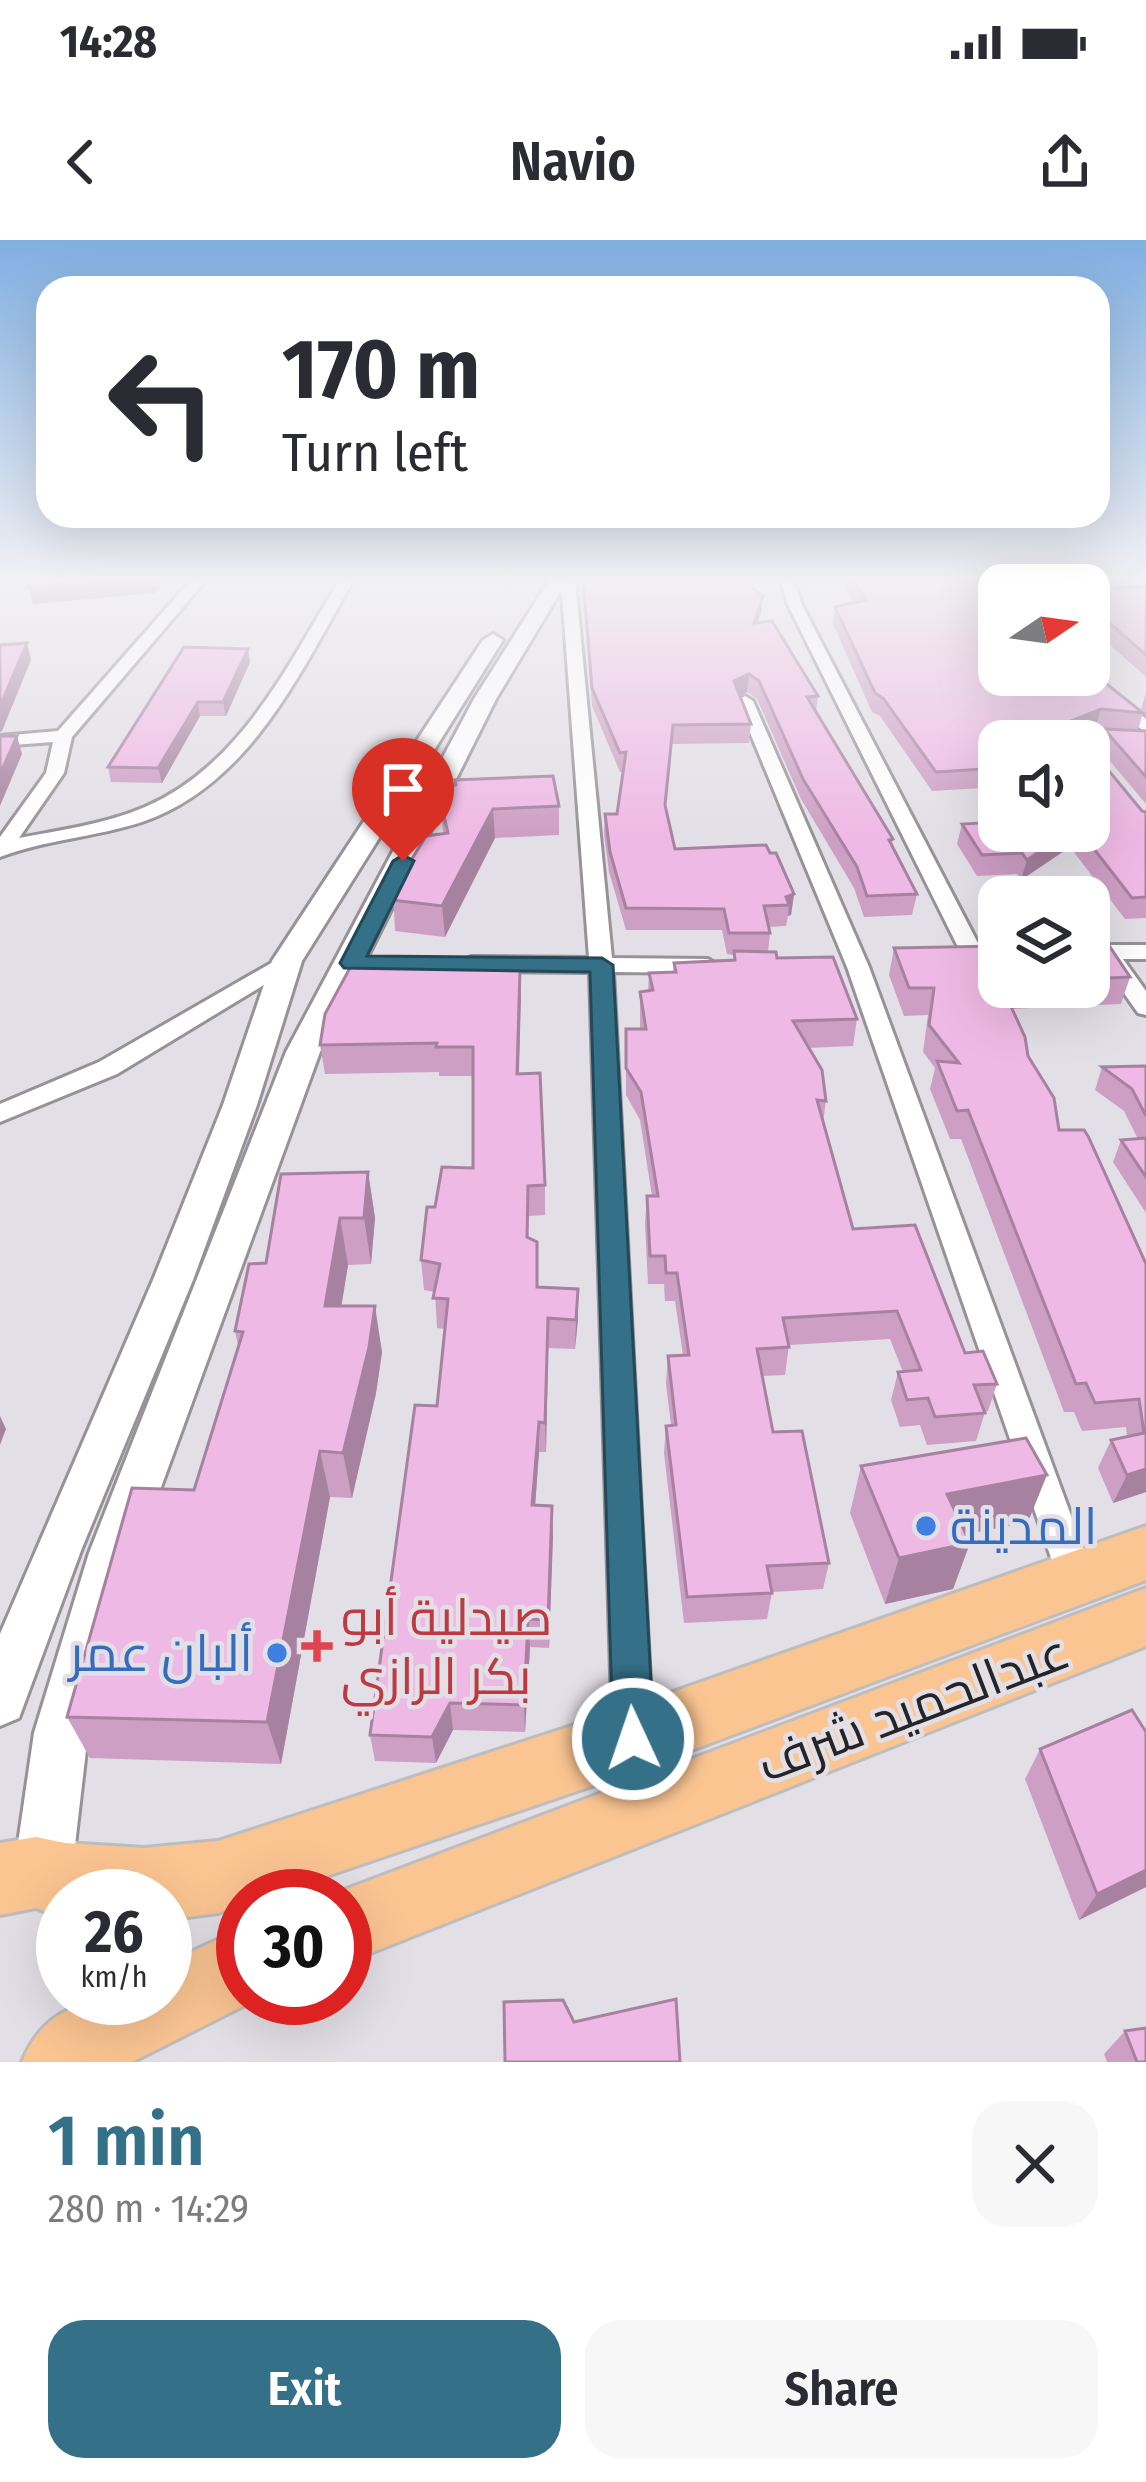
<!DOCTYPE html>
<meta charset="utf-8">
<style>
:root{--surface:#fff;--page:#f7f7f7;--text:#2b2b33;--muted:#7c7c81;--accent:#347087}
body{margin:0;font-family:"Fira Sans Condensed",Cairo,sans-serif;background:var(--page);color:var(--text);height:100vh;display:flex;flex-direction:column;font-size:45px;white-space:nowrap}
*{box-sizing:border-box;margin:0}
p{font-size:39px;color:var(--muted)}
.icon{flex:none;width:66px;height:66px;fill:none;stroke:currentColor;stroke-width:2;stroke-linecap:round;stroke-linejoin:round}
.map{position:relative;height:1822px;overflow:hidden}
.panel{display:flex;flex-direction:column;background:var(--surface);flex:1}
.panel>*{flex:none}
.banner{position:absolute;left:36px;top:36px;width:1074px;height:252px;border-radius:36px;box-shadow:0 12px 48px #0002;background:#fff;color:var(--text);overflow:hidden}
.needle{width:78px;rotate:77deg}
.fabs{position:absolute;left:978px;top:324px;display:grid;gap:24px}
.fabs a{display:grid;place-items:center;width:132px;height:132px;border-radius:24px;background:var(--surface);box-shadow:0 12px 48px #0002;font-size:60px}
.speed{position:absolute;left:36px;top:1629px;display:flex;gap:24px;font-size:60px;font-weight:700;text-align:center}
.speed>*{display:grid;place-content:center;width:156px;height:156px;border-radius:50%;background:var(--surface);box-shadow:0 12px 48px #0002;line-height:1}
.speed small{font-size:30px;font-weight:400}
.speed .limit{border:18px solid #d22;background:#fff;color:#111}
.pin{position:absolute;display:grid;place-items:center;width:102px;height:102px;color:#fff;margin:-123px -51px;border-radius:50% 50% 50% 0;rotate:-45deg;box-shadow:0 0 12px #0007}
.pin .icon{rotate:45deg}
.me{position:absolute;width:132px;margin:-66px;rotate:357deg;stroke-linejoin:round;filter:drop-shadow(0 0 9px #0008)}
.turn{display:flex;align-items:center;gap:42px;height:252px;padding:0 48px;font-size:54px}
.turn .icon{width:156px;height:156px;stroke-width:2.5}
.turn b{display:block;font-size:84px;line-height:102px}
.round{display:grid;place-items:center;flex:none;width:126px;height:126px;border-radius:36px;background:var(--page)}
.headline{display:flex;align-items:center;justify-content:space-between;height:204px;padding:0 48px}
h1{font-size:72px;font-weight:600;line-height:90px;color:var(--accent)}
.action{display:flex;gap:24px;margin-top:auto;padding:24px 48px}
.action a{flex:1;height:138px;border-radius:36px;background:var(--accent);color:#fff;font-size:48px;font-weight:600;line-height:138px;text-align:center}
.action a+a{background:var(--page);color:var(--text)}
.status{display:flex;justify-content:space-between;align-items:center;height:84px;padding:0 60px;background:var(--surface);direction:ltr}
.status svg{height:33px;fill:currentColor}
header{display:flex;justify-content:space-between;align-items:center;height:156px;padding:0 48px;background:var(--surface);font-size:54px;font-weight:600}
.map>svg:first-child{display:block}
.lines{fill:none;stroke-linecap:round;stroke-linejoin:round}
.minor-casing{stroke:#969298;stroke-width:6}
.tertiary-casing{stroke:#969298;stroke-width:6}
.primary-casing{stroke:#bebdbe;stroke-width:6}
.minor{fill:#fff;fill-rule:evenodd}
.tertiary{fill:#fff;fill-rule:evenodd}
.primary{fill:#fbc592;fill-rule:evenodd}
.wall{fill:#ce9fc5}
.shaded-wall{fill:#a782a0}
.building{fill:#efb9e5;stroke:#a782a0;stroke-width:3}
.route{fill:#347087;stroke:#224958;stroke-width:3}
.shop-dot{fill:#3f7fe0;stroke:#e3dfe6;stroke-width:4.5}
.health-dot{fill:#e0444e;stroke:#e3dfe6;stroke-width:4.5}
.labels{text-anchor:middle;stroke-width:9;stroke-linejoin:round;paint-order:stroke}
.near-shop-label{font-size:51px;fill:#366cbe;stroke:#e3dfe6;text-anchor:start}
.near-health-label{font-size:51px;fill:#be3a42;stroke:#e3dfe6;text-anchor:start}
.near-street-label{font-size:51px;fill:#252426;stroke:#e3dfe6}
</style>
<div class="status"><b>14:28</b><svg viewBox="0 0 49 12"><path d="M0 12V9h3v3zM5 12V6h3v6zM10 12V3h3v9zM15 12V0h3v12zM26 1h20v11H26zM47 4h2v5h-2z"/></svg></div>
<header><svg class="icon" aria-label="back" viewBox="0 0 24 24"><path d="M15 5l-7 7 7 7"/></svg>Navio<svg class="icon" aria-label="share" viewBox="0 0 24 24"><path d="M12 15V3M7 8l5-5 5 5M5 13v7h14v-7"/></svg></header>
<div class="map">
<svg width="1146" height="1822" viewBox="0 0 1146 1822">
<rect width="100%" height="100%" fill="#e3dfe6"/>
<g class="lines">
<defs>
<g id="minor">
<path d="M 192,339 L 207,339 L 72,497 L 64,533 L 19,598 C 61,590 105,584 145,567 C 241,526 289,423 340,339 L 354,339 C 301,431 250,545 142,582 C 96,597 44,600 0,617 L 0,597 L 46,533 L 53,502 L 0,506 L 0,496 L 58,491 Z"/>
<polygon points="561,339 575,339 612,718 708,719 719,726 708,733 613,732 653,1499 647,1513 633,1519 619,1513 613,1499 590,732 471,731 460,724 471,717 589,718"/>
<polygon points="780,339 794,339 802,365 981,709 978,714 970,716 959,709 788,365"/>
<polygon points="986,339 1001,339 1005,345 994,349"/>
<polygon points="1090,432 1146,479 1146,493 1076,435"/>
<polygon points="745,456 753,461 869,727 1094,1338 1089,1350 1076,1355 1063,1350 1058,1338 847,727 737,461"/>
<polygon points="1095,492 1139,496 1145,497 1146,504 1070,501"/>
<polygon points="1146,705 1146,719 1123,719 1146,751 1146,775 1138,773 1100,719 1089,718 1089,706 1093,705"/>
<polygon points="287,714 298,721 295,726 117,834 0,882 0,864 99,822"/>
</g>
<g id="tertiary">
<polygon points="550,339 568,339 496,459 320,812 137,1313 88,1493 72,1631 63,1651 43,1660 23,1651 14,1631 34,1493 89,1313 286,812 474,459"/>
<polygon points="493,394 503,400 302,721 257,865 193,1040 82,1308 19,1478 0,1486 0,1394 153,1040 223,865 272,721 483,400"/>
</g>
<g id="primary">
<polygon points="1146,1286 1146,1340 633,1532 268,1656 243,1656 243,1665 218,1673 165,1680 165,1656 63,1656 63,1679 36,1668 0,1675 0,1603 36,1597 65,1603 144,1608 218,1601 633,1466"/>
<polygon points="1146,1348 1146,1406 345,1723 345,1656 328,1656"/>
<path d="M 243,1688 L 243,1758 L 259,1758 L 132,1822 L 22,1822 C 49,1756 103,1758 165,1758 L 165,1724 Z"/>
</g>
</defs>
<use href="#minor" class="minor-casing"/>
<use href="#tertiary" class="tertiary-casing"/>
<use href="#primary" class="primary-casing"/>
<use href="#minor" class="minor"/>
<use href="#tertiary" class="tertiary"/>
<use href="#primary" class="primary"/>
</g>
<g class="wall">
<polygon points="633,339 740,339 761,372 758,382 818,456 816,472 893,599 892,606 917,654 912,675 864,677 854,648 801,559 757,459 747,452 740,456 751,484 749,503 672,504 665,568 675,609 770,613 794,654 791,675 788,676 786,686 768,687 770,693 768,712 857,779 853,806 808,808 826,861 823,882 853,989 965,1113 997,1144 988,1171 985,1172 976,1201 927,1205 920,1185 900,1187 891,1160 898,1132 903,1132 890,1099 789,1105 785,1135 762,1136 773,1192 829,1323 823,1349 772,1352 767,1379 684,1383 664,1213 666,1186 671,1185 666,1144 668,1116 683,1115 675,1061 665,1061 664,1044 648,1044 645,984 647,956 652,956 640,880 626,855 626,789 640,789 640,752 648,751 649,733 673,732 674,723 733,721 733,715 727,714 722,690 626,690 609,632 604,594 605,574 617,574 623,532 620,532 592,466 583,341"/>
<polygon points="840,339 993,339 991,350 1055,442 1143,473 1138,490 1146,491 1146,564 1099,508 1104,489 1112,489 1095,488 1091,489 1091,509 1142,571 1146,572 1146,678 1125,679 1070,607 1021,640 1017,634 977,636 957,604 962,584 999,591 1089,591 1089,501 999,501 999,547 932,551 880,476 872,472 833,384 835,367 854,362"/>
<polygon points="1146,346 1146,437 1089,386 1089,349"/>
<polygon points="248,409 250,422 226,476 200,476 162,543 111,542 108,527"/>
<polygon points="1146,453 1146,474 1141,469"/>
<polygon points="448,547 559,566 559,595 495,598 445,697 395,691 393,650 443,594 441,563 446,562 445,555 449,554"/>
<polygon points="1089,704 1130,737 1121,764 1013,769 1028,816 1059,890 1146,1024 1146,1252 1113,1263 1098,1228 1111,1200 1127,1197 1126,1187 1082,1191 1074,1172 1064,1172 961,899 950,899 930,849 935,828 923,812 928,775 904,776 889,735 894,708 999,747 1089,747"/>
<polygon points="417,722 520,729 519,834 545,945 545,975 529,976 528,998 538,1047 578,1079 575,1109 548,1108 546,1212 539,1212 535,1266 553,1295 549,1408 530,1407 525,1492 453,1490 436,1523 375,1521 370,1495 437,1166 445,1089 437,1088 435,1052 424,1050 421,1020 435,967 473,928 473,836 439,836 439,832 325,834 320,805"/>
<polygon points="1146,826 1146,973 1113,922 1121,900 1138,899 1124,871 1095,850 1102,827"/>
<polygon points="368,932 375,978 371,1024 348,1025 341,1066 382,1112 376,1153 352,1258 330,1257 281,1524 90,1518 67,1477 194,1250 238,1106 235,1091 266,1023"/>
<polygon points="861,1226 1028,1282 966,1294 970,1303 953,1349 885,1364 850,1273"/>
<polygon points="1146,1492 1146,1647 1079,1680 1025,1539 1040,1509"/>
<polygon points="1125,1791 1146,1822 1107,1822 1104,1814"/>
</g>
<g class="shaded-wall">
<polygon points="125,339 160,339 160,348 155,353 33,364 28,347"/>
<polygon points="763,356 761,372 752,400 754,383"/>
<polygon points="27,403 31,420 2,491 0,492 0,466"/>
<polygon points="248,409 250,422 226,476 223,462"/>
<polygon points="749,434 747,452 733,460 734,441"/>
<polygon points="198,462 200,476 162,543 158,528"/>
<polygon points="1101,469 1095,488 1066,500 1071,481"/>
<polygon points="17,496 22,514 0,566 0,534"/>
<polygon points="493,569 495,598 445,697 442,666"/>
<polygon points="1069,591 1075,591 1070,607 1021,640 1027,620"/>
<polygon points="794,654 791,675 788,676 789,665 786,657"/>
<polygon points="520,729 521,757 518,863 517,834"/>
<polygon points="368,932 375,978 371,1024 364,978"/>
<polygon points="340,978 348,1025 334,1112 325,1066"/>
<polygon points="578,1049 578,1079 575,1109 576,1080"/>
<polygon points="375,1066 382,1112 376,1153 352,1258 343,1213"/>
<polygon points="548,1078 548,1108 546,1212 545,1183"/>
<polygon points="0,1176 6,1189 0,1205"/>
<polygon points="539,1182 539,1212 533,1295 532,1265"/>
<polygon points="320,1211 330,1257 281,1524 267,1482"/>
<polygon points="1146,1229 1146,1252 1113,1263 1127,1235"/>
<polygon points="1047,1235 1028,1282 932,1301 947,1254"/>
<polygon points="552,1266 553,1295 549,1408 548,1380"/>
<polygon points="970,1303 953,1349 885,1364 899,1318"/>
<polygon points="528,1379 530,1407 525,1492 524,1465"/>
<polygon points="450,1463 453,1490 436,1523 432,1497"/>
<polygon points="1146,1630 1146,1647 1079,1680 1097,1654"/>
</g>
<g class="building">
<polygon points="30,339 125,339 28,347"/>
<polygon points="638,339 740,339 763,356 754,383 772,381 818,456 807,457 893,599 889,600 917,654 867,656 857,627 803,539 759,441 749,434 734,441 751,484 673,485 665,565 675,609 766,605 770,613 776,613 794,654 786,657 789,665 764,666 770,693 729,693 724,669 626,668 610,612 605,574 617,574 626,512 620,513 592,448 583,341"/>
<polygon points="852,339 993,339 984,340 999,359 999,435 1052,435 1049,441 1108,445 1143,473 1101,469 1071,481 1075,487 1091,488 1091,509 1142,571 1146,572 1146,657 1132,658 1080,591 1089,591 1089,501 999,501 999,528 936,532 883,458 875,453 835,367 866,360"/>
<polygon points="1146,346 1146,415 1089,365 1089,349"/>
<polygon points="27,403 0,466 0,405"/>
<polygon points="184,407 248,409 223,462 198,462 158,528 108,527"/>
<polygon points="1104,489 1146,491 1146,537"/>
<polygon points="0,496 17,496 0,534"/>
<polygon points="553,536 559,566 493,569 442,666 392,660 397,652 393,650 426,596 448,593 441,563 447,562 445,555 451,554 448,547 456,545 455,540"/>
<polygon points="999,582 999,591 1069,591 1027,620 1022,613 982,615 962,584"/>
<polygon points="1089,704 1108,704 1130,737 1089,739"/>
<polygon points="999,706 999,747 1002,747 1025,797 1028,816 1054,858 1059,890 1084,890 1088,896 1146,1024 1146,1229 1127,1235 1111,1200 1144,1193 1139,1159 1095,1163 1086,1143 1076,1144 968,870 957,871 937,821 959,823 929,785 934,748 909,748 894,708"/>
<polygon points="734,711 776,712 777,718 833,717 857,779 793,781 822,830 826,861 817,860 853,989 915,985 965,1113 983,1111 997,1144 974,1145 985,1173 935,1177 928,1158 907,1160 898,1132 921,1130 897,1071 783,1078 789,1107 757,1109 773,1192 802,1191 829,1323 767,1326 772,1353 687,1357 666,1186 676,1185 668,1116 689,1115 677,1033 666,1033 665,1016 650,1016 647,956 658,956 641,852 626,828 626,789 646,789 640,752 653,750 649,733 676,732 674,723 735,720"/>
<polygon points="416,719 415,722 494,722 520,729 517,834 540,833 545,945 528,946 527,997 537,1002 537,1047 578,1049 576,1080 548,1078 545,1183 539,1182 532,1265 552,1266 548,1380 528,1379 524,1465 450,1463 432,1497 370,1495 415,1165 437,1166 448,1059 433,1058 440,1024 421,1020 427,967 435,967 442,927 473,928 473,807 436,807 437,803 320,805 325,774 351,726 368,726 369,720"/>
<polygon points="1146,826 1146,876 1132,849 1102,827"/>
<polygon points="1146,898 1146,937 1121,900"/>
<polygon points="368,932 364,978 340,978 325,1066 375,1066 369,1107 343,1213 320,1211 267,1482 67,1477 132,1248 194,1250 243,1092 235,1091 249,1024 266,1023 281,934"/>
<polygon points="1026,1198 1047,1235 947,1254 970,1303 899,1318 861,1226"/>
<polygon points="1132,1470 1146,1492 1146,1630 1097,1654 1040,1509"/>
<polygon points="676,1759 680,1822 505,1822 504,1762 563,1760 574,1782"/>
<polygon points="1146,1788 1146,1822 1137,1822 1125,1791"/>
</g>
<linearGradient id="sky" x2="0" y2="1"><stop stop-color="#80afe2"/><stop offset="0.57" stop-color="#f2f1f4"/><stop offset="1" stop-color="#f2f1f4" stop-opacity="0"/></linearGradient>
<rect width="1146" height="594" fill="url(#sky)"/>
<polygon class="route" points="403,615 414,621 367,716 602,718 613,725 654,1499 648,1514 633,1520 619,1514 613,1499 590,732 344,728 340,723 393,621"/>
<g class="shop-dot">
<circle cx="926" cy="1286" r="12"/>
<circle cx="277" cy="1413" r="12"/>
</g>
<path class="health-dot" d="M311 1388h12v12h12v12h-12v12h-12v-12h-12v-12h12z"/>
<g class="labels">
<g class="near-shop-label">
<text x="950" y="1304">المدينة</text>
<text x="253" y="1431" text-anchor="end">ألبان عمر</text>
</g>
<g class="near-health-label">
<text x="341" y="1395">صيدلية أبو<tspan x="341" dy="59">بكر الرازي</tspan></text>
</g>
<g class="near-street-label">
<text transform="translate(913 1467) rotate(-21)" y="18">عبدالحميد شرف</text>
</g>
</g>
</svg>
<div class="fabs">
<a><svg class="needle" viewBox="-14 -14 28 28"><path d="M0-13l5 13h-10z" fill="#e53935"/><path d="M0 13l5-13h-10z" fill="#7c7c81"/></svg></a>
<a><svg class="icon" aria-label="sound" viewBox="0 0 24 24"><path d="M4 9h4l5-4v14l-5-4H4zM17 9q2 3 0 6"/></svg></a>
<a><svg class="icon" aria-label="layers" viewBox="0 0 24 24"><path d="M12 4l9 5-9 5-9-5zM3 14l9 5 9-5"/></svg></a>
</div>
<div class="speed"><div>26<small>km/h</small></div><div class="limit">30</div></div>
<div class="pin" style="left:403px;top:621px;background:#d93025"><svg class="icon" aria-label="arrive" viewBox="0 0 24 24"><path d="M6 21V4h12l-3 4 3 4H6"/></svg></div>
<svg class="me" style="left:633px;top:1499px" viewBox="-20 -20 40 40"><circle r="17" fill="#347087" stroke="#fff" stroke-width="3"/><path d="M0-11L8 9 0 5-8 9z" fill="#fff"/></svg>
<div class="banner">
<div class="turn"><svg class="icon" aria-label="left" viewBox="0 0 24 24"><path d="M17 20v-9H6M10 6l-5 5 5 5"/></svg><div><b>170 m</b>Turn left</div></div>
</div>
</div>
<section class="panel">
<div class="headline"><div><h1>1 min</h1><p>280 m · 14:29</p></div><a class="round"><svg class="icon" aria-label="close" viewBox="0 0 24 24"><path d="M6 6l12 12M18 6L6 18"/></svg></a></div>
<div class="action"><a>Exit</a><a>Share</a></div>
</section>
